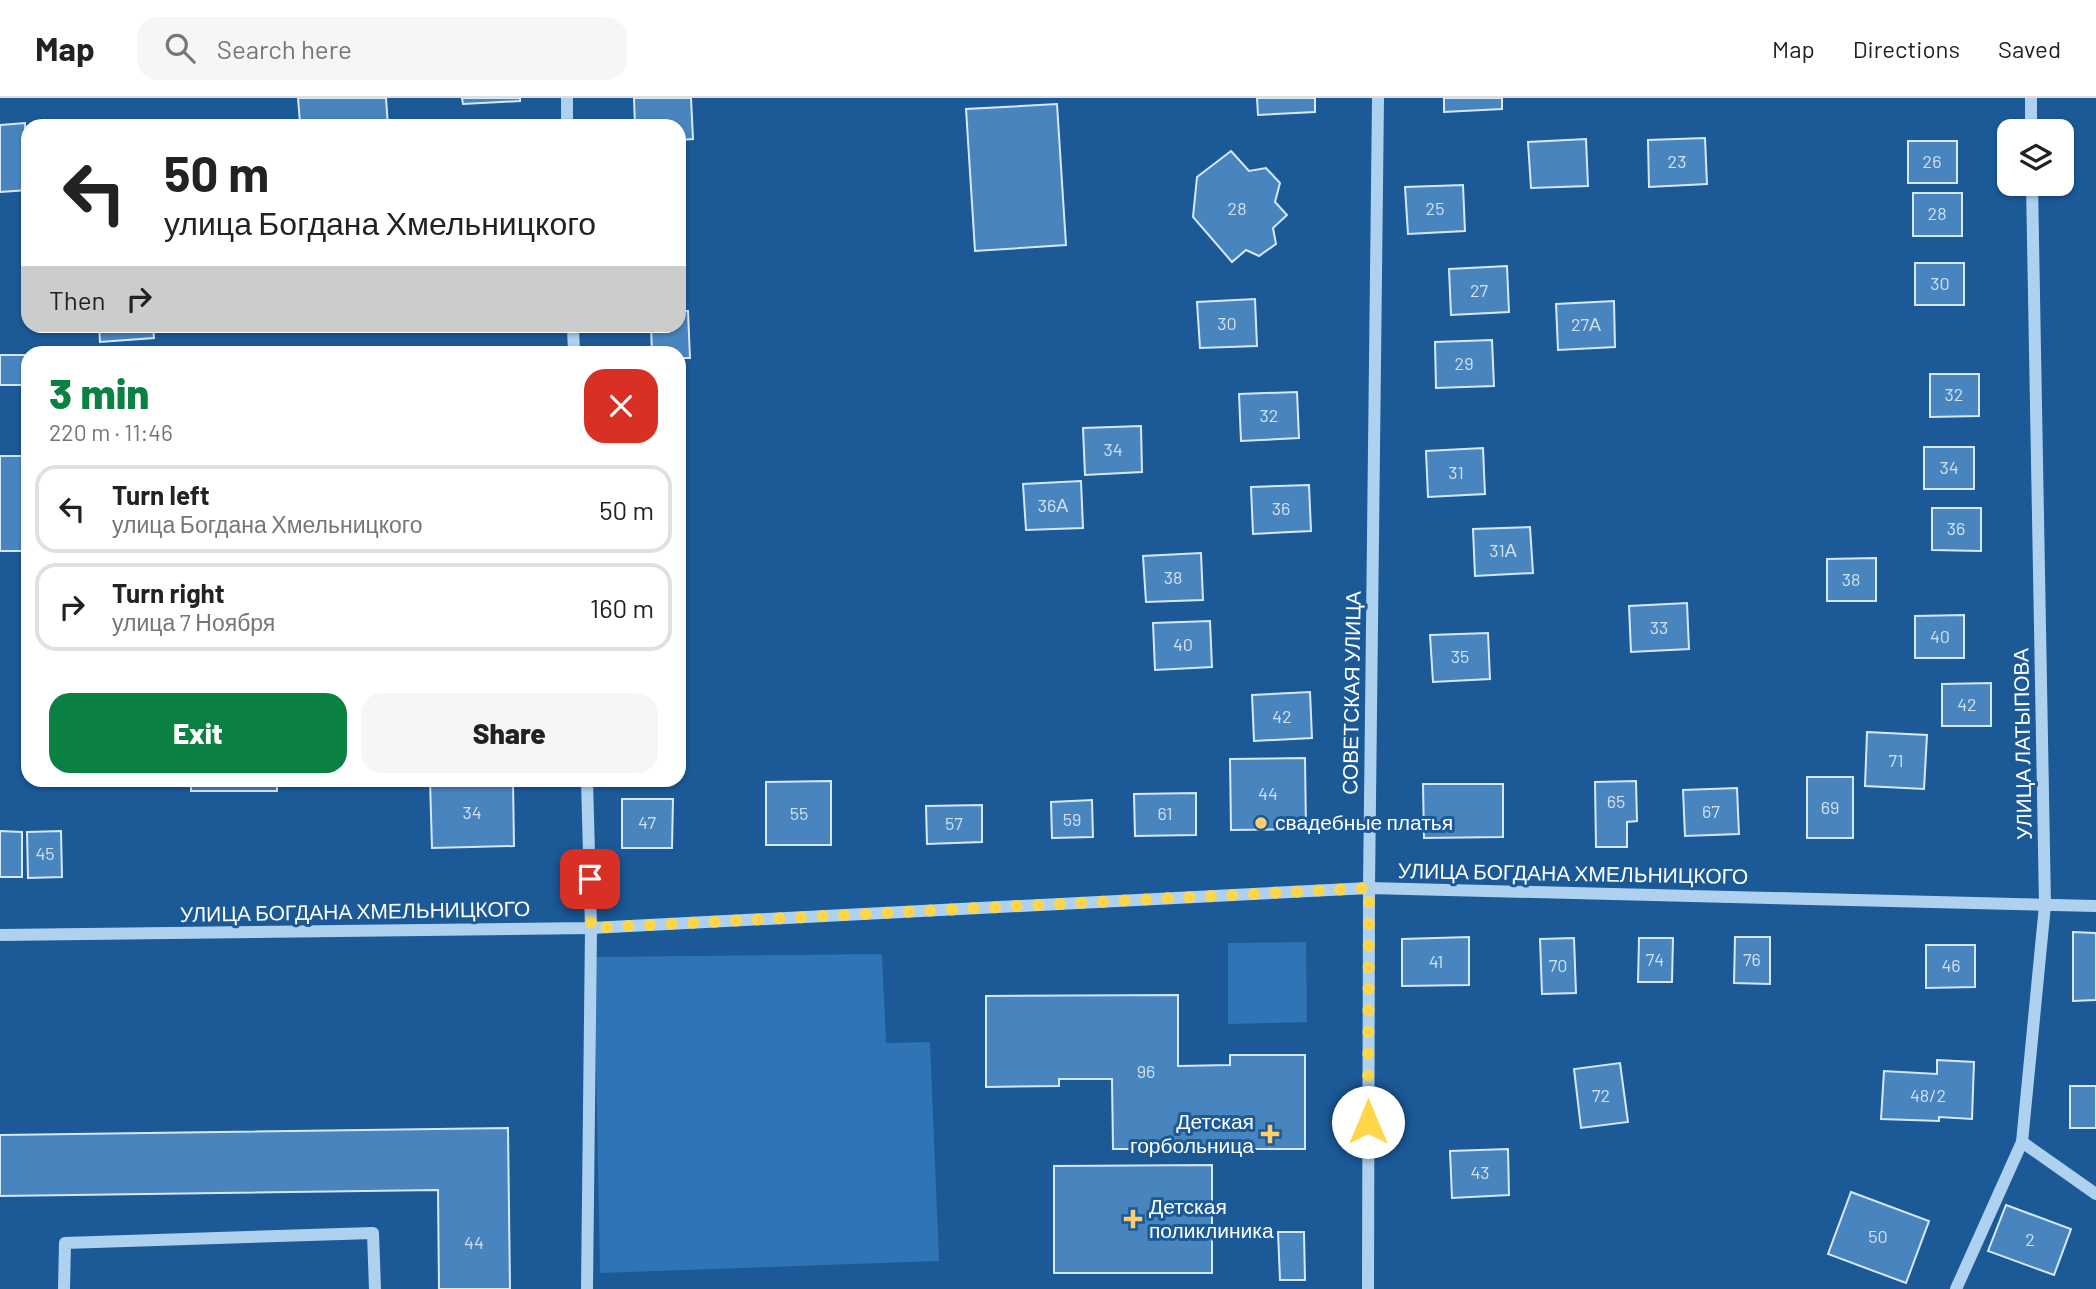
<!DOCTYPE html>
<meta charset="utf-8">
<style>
:root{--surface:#fff;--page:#f6f6f6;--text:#222;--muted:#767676;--line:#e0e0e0;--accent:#0b8043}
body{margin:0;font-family:Barlow,sans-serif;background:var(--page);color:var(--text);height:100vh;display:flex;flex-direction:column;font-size:26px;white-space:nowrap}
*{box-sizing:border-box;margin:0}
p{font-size:23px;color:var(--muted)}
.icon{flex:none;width:38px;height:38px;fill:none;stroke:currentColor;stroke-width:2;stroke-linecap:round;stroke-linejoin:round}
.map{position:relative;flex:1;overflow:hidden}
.side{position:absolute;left:21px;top:248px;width:665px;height:441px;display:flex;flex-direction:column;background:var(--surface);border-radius:21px;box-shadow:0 2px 5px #0004}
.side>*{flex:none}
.top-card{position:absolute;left:21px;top:21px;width:665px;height:214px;border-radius:21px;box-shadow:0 2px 5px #0004;background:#fff;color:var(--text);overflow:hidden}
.controls{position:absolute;left:1997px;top:21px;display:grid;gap:14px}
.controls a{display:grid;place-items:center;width:77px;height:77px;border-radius:14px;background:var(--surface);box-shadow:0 2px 5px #0004;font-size:35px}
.pin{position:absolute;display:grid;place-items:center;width:60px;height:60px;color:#fff;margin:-30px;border-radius:14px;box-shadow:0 4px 10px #0006}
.me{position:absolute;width:77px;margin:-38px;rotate:0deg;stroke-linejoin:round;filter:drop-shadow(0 0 5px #0008)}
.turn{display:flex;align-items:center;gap:24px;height:147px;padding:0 28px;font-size:32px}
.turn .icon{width:91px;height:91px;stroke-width:2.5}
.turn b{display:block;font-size:49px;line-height:60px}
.then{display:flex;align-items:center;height:66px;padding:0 28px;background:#0003;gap:14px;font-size:26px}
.round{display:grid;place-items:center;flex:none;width:74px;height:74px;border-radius:21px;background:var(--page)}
.summary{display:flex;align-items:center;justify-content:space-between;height:119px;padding:0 28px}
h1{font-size:42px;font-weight:800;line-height:52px;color:var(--accent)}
.primary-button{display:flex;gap:14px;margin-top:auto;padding:14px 28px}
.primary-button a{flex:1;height:80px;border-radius:21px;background:var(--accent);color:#fff;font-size:28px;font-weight:800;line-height:80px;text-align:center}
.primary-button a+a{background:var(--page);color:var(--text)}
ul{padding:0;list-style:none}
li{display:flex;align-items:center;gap:21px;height:88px;margin:0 14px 10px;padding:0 14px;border:4px solid var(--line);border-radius:21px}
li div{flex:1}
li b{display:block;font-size:26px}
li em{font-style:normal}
header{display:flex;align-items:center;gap:42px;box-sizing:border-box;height:98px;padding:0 35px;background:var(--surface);border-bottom:2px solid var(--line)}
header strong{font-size:33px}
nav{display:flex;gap:38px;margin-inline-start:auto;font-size:24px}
.search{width:490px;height:63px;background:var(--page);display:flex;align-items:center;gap:18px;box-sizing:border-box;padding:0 24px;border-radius:21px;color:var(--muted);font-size:26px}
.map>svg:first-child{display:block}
.green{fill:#2f74b4}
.building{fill:#4885bf;stroke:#d6e9fb;stroke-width:2}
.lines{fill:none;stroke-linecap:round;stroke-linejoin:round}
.minor{stroke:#afd1f0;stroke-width:12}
.route{stroke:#ffd54a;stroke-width:12;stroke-dasharray:0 21.6}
.poi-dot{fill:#ffcc6e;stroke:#1b5997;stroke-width:2.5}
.labels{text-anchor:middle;stroke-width:6;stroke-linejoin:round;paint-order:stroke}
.number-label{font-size:18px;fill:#d1e0ef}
.street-label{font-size:21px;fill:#fff;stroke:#1b5997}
.poi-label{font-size:21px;fill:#fff;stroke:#1b5997;text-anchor:start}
</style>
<header>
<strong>Map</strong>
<div class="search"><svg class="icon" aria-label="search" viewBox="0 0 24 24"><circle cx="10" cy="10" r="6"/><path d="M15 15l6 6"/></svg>Search here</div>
<nav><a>Map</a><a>Directions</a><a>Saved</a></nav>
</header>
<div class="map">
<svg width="2096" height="1191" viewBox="0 0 2096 1191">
<rect width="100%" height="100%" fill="#1b5997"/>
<g class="green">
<polygon points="1306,844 1307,924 1228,926 1228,845"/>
<polygon points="882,856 886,945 930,944 939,1163 600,1175 594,859"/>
</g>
<g class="building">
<polygon points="298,0 386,0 388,28 327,28 327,23 300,25"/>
<polygon points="462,0 520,0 520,3 463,6"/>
<polygon points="634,0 691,0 693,41 679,42 679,28 635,28"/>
<polygon points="1257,0 1315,0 1315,14 1258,17"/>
<polygon points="1444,0 1502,0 1502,11 1444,14"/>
<polygon points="1057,6 1066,147 975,153 966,11"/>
<polygon points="25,25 28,92 0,94 0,27"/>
<polygon points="1705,40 1707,86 1649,89 1648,42"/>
<polygon points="1586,41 1588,88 1531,90 1528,44"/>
<rect x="1908" y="43" width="49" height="42"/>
<polygon points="1231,53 1249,73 1266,70 1280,85 1275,104 1287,117 1273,130 1276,146 1259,158 1246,152 1232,164 1193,119 1197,79"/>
<polygon points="1463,87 1465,133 1408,136 1405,89"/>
<rect x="1913" y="95" width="49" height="43"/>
<rect x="1915" y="165" width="49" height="42"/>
<polygon points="1507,168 1509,214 1451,217 1449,171"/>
<polygon points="1255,201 1257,248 1200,250 1197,204"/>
<polygon points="1614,203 1615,249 1558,252 1556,206"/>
<polygon points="679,213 688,213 690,260 679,260 679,256 652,256 651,228 679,228"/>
<polygon points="99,228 153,228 154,240 100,244"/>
<polygon points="1492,242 1494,288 1436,290 1435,244"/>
<polygon points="522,249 522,256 460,256 459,250"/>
<rect x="0" y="257" width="28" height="30"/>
<polygon points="1930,276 1979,276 1979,318 1930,319"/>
<polygon points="1297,294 1299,340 1241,343 1239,296"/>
<polygon points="1141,328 1142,374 1085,377 1083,330"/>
<rect x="1924" y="349" width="50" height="42"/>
<polygon points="1483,350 1485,396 1428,399 1426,353"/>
<rect x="0" y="358" width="28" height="95"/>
<polygon points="1081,383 1083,430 1026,432 1023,386"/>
<polygon points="1309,387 1311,433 1253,436 1251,389"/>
<polygon points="1932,410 1981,410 1981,453 1932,452"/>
<polygon points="1530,429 1533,475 1475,478 1473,431"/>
<polygon points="1201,455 1203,502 1146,504 1143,458"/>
<polygon points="1876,460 1876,503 1827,503 1827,461"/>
<polygon points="1687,505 1689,551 1631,554 1629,508"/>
<polygon points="1964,517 1964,560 1915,560 1915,518"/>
<polygon points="1210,523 1212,569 1155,572 1153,525"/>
<polygon points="1488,535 1490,581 1433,584 1430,537"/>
<polygon points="1991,585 1991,628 1942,628 1942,586"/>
<polygon points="679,587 681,587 682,623 679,623"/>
<polygon points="1310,594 1312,640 1254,643 1252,597"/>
<polygon points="1867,634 1927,637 1924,691 1865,688"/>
<polygon points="1305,660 1306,731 1231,732 1230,661"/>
<rect x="1807" y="679" width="46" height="61"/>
<rect x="191" y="682" width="86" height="11"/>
<polygon points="430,682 513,682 514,748 432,750"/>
<polygon points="831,683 831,747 766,747 766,684"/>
<polygon points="1636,683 1637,723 1627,724 1627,749 1596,749 1595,684"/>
<polygon points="1423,686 1503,686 1503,739 1424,740"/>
<polygon points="1737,690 1739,736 1685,738 1683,692"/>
<polygon points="1196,695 1196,737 1135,738 1134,696"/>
<polygon points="622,701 673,701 672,750 622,750"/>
<polygon points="1092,702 1093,739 1052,740 1051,704"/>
<polygon points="982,707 982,744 927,746 926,708"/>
<polygon points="0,733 22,734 22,779 0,779"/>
<polygon points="61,733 62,779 28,780 27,734"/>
<polygon points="2073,834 2096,835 2096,902 2073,903"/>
<polygon points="1469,839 1469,887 1402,888 1402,841"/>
<polygon points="1735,839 1770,839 1770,886 1734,885"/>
<polygon points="1574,840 1576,895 1542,896 1540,841"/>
<polygon points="1639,840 1673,840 1672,884 1638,884"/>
<polygon points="1926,847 1975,847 1975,889 1926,890"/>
<polygon points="1178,897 1178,968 1230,967 1230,957 1305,957 1305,1051 1113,1051 1112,981 1059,981 1059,988 986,989 986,898"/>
<polygon points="1937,962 1974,964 1972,1021 1939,1019 1939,1023 1881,1021 1884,973 1937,976"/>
<polygon points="1620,965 1628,1024 1581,1030 1574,971"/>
<rect x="2070" y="988" width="26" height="42"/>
<polygon points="508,1030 510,1191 439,1191 438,1092 0,1098 0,1037"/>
<polygon points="1508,1051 1509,1097 1452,1100 1450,1053"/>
<polygon points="1212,1067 1212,1175 1054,1175 1054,1068"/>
<polygon points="1851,1094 1929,1123 1906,1185 1828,1156"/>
<polygon points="2006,1107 2071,1131 2054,1177 1988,1153"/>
<polygon points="1278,1134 1304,1134 1305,1182 1280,1182"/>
</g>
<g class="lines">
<g class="minor">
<polyline points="567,0 567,28"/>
<polyline points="2031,0 2031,33"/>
<polyline points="573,228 574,256"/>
<polyline points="587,682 591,830 587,1191"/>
<polyline points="0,837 591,830 1369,790 2096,808"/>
<polyline points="2022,1044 2096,1096"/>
<polyline points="64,1191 65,1145 373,1135 375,1191"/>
<polyline points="1368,1191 1369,790 1378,0"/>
<polyline points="1956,1191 2022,1044 2045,807 2032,86"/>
</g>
</g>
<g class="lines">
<polyline class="route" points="590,781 591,830 1369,790 1368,1024"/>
</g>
<g class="poi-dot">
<circle cx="1261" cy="725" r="7"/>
<path d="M1266.5 1025.5h7v7h7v7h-7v7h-7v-7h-7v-7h7z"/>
<path d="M1129.5 1110.5h7v7h7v7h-7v7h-7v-7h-7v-7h7z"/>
</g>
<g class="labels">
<g class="number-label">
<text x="1677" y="70">23</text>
<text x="1932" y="70">26</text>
<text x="1237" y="117">28</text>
<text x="1435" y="117">25</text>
<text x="1937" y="122">28</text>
<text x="1940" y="192">30</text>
<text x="1479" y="199">27</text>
<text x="1227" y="232">30</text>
<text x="1586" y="233">27А</text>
<text x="1464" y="272">29</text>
<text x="1954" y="303">32</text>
<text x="1269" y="324">32</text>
<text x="1113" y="358">34</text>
<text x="1949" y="376">34</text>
<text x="1456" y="381">31</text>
<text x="1053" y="414">36А</text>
<text x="1281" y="417">36</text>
<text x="1956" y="437">36</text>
<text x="1503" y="459">31А</text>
<text x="1173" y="486">38</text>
<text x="1851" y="488">38</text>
<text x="1659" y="536">33</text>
<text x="1940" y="545">40</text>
<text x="1183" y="553">40</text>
<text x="1460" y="565">35</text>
<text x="1967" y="613">42</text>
<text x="1282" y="625">42</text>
<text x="1896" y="669">71</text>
<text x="1268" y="702">44</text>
<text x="1616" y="710">65</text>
<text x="1830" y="716">69</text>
<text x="1711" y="720">67</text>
<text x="472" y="721">34</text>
<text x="799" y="722">55</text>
<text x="1165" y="722">61</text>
<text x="1072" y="728">59</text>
<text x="647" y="731">47</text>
<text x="954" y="732">57</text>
<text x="45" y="762">45</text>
<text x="1655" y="868">74</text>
<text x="1752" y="868">76</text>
<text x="1436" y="870">41</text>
<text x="1558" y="874">70</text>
<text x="1951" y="874">46</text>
<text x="1146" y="980">96</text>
<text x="1601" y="1004">72</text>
<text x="1928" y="1004">48/2</text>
<text x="1480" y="1081">43</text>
<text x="1878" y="1145">50</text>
<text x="2030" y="1148">2</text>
<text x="474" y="1151">44</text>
</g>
<g class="street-label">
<text transform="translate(1352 595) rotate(-89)" y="7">СОВЕТСКАЯ УЛИЦА</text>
<text transform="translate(2023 646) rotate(-91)" y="7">УЛИЦА ЛАТЫПОВА</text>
<text transform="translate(1573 776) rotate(1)" y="7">УЛИЦА БОГДАНА ХМЕЛЬНИЦКОГО</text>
<text transform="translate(355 814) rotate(-1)" y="7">УЛИЦА БОГДАНА ХМЕЛЬНИЦКОГО</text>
</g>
<g class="poi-label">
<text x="1275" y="732">свадебные платья</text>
<text x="1254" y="1031" text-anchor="end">Детская<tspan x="1254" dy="24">горбольница</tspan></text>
<text x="1149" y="1116">Детская<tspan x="1149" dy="24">поликлиника</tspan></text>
</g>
</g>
</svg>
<div class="controls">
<a><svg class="icon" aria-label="layers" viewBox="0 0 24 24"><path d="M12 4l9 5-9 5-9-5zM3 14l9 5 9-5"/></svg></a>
</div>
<div class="pin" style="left:590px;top:781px;background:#d93025"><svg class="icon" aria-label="arrive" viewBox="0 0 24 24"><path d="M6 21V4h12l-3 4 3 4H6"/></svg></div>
<svg class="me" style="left:1368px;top:1024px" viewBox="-20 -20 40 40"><circle r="19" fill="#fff"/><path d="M0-13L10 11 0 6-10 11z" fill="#ffd54a"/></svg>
<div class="top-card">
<div class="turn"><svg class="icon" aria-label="left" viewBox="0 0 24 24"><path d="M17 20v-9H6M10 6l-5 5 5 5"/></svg><div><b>50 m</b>улица Богдана Хмельницкого</div></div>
<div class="then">Then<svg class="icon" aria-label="right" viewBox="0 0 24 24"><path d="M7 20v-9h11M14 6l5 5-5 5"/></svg></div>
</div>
<section class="side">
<div class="summary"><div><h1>3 min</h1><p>220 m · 11:46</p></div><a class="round" style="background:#d93025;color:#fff"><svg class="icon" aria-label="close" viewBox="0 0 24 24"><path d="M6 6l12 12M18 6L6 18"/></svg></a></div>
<ul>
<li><svg class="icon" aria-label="left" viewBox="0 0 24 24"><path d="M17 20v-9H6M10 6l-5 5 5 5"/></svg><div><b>Turn left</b><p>улица Богдана Хмельницкого</p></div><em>50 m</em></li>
<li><svg class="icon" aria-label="right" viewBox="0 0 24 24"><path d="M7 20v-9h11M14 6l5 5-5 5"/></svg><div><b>Turn right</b><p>улица 7 Ноября</p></div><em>160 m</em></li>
</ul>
<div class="primary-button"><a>Exit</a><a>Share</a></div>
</section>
</div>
